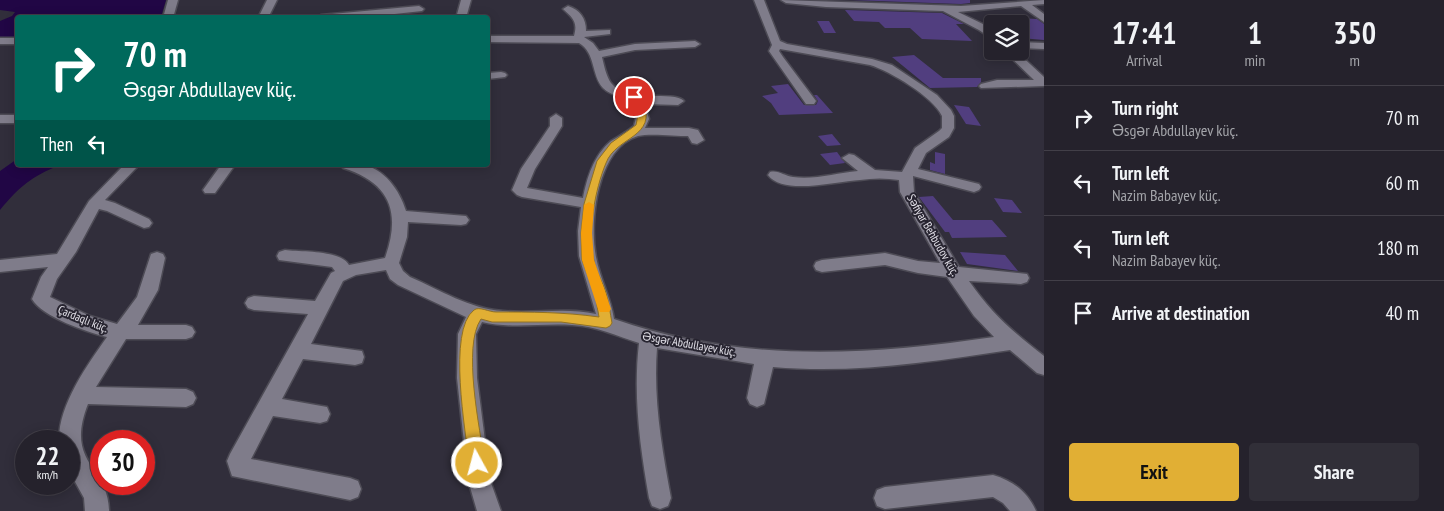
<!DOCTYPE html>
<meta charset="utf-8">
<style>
:root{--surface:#25222c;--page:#312f38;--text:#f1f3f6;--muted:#a3a4a9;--line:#423f48;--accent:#e1af34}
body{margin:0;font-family:"PT Sans Narrow",sans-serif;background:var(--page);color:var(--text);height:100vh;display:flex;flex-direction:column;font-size:19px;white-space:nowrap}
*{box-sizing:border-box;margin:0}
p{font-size:16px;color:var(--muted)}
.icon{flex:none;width:28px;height:28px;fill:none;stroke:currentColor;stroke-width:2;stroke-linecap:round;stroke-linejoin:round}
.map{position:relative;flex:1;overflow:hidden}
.details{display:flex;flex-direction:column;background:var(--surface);width:400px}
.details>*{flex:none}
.guide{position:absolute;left:15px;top:15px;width:475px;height:152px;border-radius:5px;box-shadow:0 2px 12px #0003,0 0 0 1px var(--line);background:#00695c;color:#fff;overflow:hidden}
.controls{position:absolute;left:984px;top:15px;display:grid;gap:10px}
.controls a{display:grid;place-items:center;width:45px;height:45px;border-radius:5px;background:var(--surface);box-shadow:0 2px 12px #0003,0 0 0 1px var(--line);font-size:25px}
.speed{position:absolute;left:15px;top:430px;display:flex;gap:10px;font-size:25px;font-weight:700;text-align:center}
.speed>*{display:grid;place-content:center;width:65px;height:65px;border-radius:50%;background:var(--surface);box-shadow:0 2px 12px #0003,0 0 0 1px var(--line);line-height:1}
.speed small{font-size:12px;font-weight:400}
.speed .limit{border:8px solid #d22;background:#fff;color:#111}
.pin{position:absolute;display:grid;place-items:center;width:42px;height:42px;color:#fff;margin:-21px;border:2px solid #fff;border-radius:50%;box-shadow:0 1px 5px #0007}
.me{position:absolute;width:55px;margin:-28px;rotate:353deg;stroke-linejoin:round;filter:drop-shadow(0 0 4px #0008)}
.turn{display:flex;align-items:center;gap:18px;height:105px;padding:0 25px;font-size:22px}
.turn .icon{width:65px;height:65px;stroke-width:2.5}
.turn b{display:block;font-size:35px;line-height:42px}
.then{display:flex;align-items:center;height:48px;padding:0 25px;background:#0003;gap:10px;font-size:19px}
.eta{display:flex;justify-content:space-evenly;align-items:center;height:85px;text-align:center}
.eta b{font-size:30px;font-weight:700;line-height:35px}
.button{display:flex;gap:10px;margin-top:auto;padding:10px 25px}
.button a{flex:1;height:58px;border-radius:5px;background:var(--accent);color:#111;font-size:20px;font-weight:700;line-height:58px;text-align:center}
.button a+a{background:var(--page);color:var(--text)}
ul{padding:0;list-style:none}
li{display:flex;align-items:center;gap:15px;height:65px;padding:0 25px;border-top:1px solid var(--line)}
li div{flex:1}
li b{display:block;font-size:19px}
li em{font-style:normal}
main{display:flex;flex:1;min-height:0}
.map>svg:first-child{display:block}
.water{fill:#210645}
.building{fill:#513e7f}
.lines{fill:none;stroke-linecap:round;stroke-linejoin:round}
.minor-casing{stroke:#4d4b55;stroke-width:3}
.minor{fill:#7f7c8a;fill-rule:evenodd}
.route{fill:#e1af34;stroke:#927222}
.slow{fill:#f59e0b}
.labels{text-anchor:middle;stroke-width:4;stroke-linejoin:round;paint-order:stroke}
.street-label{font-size:12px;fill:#e2e0e8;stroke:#272430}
</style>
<main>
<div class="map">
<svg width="1044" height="511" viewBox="0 0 1044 511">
<rect width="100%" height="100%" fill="#312e3b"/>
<g class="water">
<polygon points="0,0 166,0 161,17 18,18 17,37 0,37 0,21 12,16 15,12 0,10"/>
<path d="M 17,159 L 18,165 L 60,165 C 32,176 19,187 0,210 L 0,171 Z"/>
</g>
<g class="building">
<polygon points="850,0 970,0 970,3 961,4"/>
<polygon points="845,10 942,13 964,24 956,24 972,41 922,39 910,28 885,28 879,22 854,21"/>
<polygon points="1020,18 1037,19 1044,24 1044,40 1020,38"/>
<polygon points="817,21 829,21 836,33 824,33"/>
<polygon points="914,55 943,78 981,78 981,82 977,87 930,88 892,57"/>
<polygon points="788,84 804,105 816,105 818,101 814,95 817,95 833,113 779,115 771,103 762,96 778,93 771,86"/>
<polygon points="954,105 969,107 981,126 966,124"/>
<polygon points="832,134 841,145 827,146 818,136"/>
<polygon points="837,152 845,163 830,165 820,154"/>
<polygon points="935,152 945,154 945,174 930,170 930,162 935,164"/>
<polygon points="933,196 953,220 992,220 1007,237 952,238 949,232 945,232 919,197"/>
<polygon points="994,198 1012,200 1022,213 1003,212"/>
<polygon points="960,252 1005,255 1018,271 967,264"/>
</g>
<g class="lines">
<defs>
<g id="minor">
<polygon points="168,0 178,0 173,18 163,18"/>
<polygon points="267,0 277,0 270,14 265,17 260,14"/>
<polygon points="461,0 471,0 466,18 456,18"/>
<path d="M 754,0 L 764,0 L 780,41 L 787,44 L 872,59 L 892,65 L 937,95 L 951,110 L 954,116 L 954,128 L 949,137 L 926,153 L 918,169 L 979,184 L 981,187 L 979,190 L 974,192 L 913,176 L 914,192 L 959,267 L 1027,274 L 1029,278 L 1027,282 L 1021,284 L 969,281 C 993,315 1012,331 1044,356 L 1044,375 L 1037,373 L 1010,350 C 931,362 853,374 773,367 L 764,404 L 757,407 L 750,404 L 747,398 L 754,364 L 657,348 C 653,399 662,449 671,498 L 668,506 L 660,509 L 652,506 L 649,498 C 640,447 633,396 639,343 C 617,336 596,326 572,325 C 541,323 512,329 482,322 L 476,334 L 477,378 L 490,480 L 501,511 L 477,511 L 468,480 L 457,378 L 458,334 L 466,317 L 398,285 L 390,279 L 386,270 L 356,275 L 343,281 L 311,344 L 362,351 L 364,357 L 362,363 L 355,365 L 303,359 L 282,399 L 327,407 L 330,414 L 327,421 L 320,423 L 273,416 L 251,459 L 350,478 L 358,481 L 361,489 L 358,497 L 350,500 L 232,476 L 227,461 L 230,454 L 308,314 L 254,310 L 248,308 L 245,303 L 248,298 L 254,296 L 315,301 L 331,273 L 335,271 L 332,267 L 279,260 L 277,256 L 279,252 L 285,250 C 301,252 341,250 349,265 L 385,258 C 401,213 391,183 343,168 L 341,165 C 348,165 355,164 361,165 C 384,167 400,191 406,211 L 466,216 L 469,220 L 466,224 L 461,225 L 408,222 L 407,237 L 399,263 L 403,271 L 410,277 C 440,290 470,309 503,311 C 534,314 565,307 596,314 L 579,256 L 578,231 L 581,207 L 522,197 L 517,195 L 512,190 L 521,169 L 550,126 L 550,118 L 556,114 L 562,118 L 562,126 L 535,169 L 527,188 L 583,198 C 587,177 594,155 611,141 C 619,136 627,132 634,126 L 636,117 L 633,102 C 623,97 611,96 603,88 C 591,75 596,53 579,43 L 488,42 L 488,36 L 574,36 C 578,22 573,18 563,9 L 568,6 C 580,10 586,18 586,31 L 610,30 L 610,34 L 584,37 L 593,43 L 599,51 L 635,44 L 695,41 L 700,44 L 695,47 L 635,50 L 602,57 C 604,65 606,76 611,83 C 627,104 674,90 684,101 L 678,105 L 645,104 L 649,119 L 645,128 L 689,128 L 698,130 L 704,140 L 697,144 L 692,143 L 688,136 C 676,136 649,133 638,136 C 597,148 589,222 596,257 C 600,279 611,298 614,319 C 741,363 864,356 994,337 L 974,316 L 947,277 L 918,273 L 885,265 L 822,272 L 816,270 L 814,266 L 816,262 L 822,260 L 885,253 L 918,261 L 940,263 L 900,192 L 899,180 C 886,178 873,178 860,180 C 837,181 783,196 768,175 L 770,172 C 779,170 784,176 793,177 C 814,180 837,173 858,171 L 842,158 L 849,154 L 854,155 L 875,170 L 902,172 L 915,148 L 939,131 L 942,128 L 942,116 C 933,97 890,71 870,65 L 780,49 L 779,51 L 783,57 L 816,101 L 814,104 L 806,104 L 769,51 L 772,45 Z"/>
<polygon points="781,0 961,6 1044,0 1044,4 1032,5 1044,14 1044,22 1021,6 958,12 987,26 992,31 992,39 979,30 943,11 826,7 786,3"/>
<polygon points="419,6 424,9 422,11 358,18 316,18 321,15"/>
<rect x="0" y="38" width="18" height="6"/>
<polygon points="1020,42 1044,43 1044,49 1020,48"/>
<polygon points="1004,51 1016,51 1044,77 1044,86 981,88 979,86 981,84 997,80 1034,80"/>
<polygon points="501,72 505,73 507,75 505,77 488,79 488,73"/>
<rect x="0" y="115" width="18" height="8"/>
<path d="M 124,165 L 139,165 L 105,200 L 115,203 L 149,219 L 152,223 L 149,227 L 144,228 L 107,211 L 99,209 L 76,252 L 57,279 L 50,297 L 90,316 L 117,324 L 137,297 L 151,254 L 157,252 L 163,254 L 165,258 L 158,290 L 138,325 L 186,325 L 192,327 L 195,332 L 192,337 L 186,339 L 126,339 L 96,387 L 186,389 L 193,392 L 196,398 L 193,404 L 186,407 L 88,404 C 64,464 109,466 109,511 L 85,511 L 84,498 L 69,471 L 69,441 L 59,441 C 58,406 87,365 107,337 C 87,332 42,317 32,299 L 41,277 L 48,267 L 0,272 L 0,260 L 57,254 L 89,201 Z"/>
<polygon points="221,165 235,165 215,193 205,193 203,190"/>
<path d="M 993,475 C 1013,481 1027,491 1036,511 L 1010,511 L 1003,503 L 993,497 L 885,509 L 877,506 L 874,498 L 877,490 L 885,487 Z"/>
</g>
</defs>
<use href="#minor" class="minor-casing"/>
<use href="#minor" class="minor"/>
</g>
<path class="route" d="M 631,95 C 636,95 641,96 643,101 C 658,138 616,136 606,163 C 595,189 587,233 594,261 C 596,272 603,282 606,293 C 609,302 610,313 612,323 L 610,326 L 606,328 L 561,322 L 492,322 L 481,319 C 462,346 480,430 485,463 L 482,468 L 477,471 L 472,468 L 469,463 C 466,432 447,331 474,310 C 479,306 489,312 496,312 C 530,312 564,312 599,317 L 595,294 L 582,260 L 581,233 L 584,204 L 597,161 L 611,143 L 636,125 C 639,114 637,104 629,97 Z"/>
<polygon class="slow" points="589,202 594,205 592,233 594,260 611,309 609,312 600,312 598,309 582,260 581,233 584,205"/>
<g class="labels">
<g class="street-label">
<text transform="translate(933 235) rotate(60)" y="4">Səfiyar Behbudov küç.</text>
<text transform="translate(83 319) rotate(22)" y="4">Çardaqlı küç.</text>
<text transform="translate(689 344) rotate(10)" y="4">Əsgər Abdullayev küç.</text>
</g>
</g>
</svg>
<div class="controls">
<a><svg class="icon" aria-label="layers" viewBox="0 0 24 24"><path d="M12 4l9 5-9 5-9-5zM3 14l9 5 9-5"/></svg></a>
</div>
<div class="speed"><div>22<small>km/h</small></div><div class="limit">30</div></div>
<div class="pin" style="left:634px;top:97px;background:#d93025"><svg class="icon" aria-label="arrive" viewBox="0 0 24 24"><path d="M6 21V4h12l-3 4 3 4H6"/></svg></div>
<svg class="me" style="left:477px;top:463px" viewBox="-20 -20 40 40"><circle r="17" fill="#e1af34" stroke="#fff" stroke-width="3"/><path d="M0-11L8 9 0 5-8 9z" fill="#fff"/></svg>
<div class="guide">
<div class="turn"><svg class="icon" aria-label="right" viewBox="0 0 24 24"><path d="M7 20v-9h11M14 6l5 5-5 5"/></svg><div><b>70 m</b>Əsgər Abdullayev küç.</div></div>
<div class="then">Then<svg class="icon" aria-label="left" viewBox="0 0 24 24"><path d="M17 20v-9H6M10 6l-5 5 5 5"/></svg></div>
</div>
</div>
<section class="details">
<div class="eta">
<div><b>17:41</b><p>Arrival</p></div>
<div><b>1</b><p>min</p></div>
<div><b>350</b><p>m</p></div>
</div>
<ul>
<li><svg class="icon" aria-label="right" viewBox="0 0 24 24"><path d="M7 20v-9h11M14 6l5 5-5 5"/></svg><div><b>Turn right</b><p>Əsgər Abdullayev küç.</p></div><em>70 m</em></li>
<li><svg class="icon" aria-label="left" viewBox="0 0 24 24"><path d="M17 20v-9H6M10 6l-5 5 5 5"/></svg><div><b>Turn left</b><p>Nazim Babayev küç.</p></div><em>60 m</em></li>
<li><svg class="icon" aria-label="left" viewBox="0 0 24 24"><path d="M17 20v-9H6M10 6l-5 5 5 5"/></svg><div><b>Turn left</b><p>Nazim Babayev küç.</p></div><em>180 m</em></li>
<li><svg class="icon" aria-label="arrive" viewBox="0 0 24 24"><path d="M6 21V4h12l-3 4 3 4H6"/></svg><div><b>Arrive at destination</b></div><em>40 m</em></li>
</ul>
<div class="button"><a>Exit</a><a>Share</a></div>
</section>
</main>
